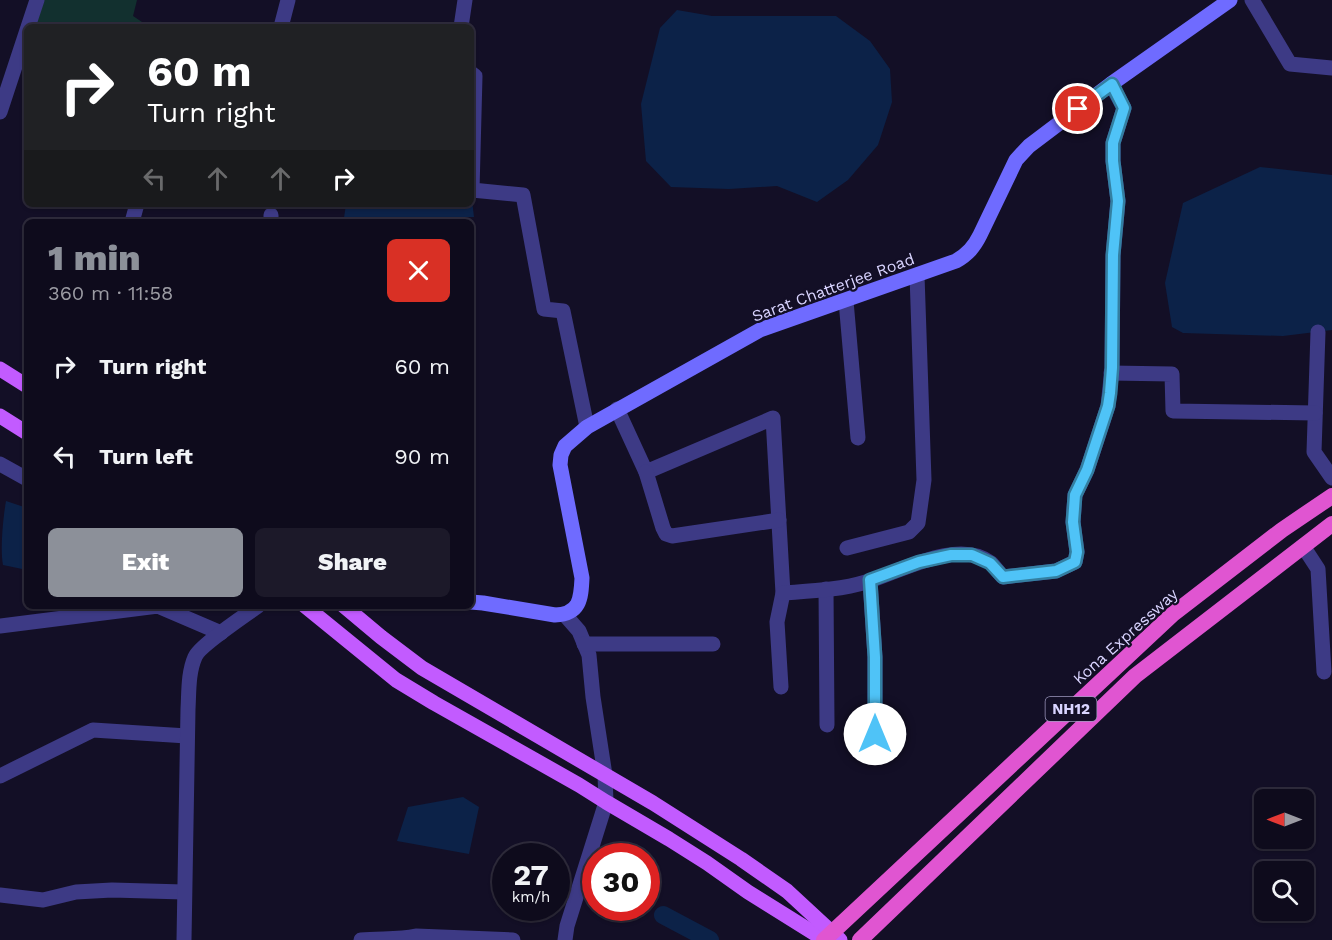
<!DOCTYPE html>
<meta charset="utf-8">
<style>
:root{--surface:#0e0b1c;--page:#1c1929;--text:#f1f3f6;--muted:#9b9ba3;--line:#2e2b3b;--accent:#8c9099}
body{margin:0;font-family:"Work Sans",sans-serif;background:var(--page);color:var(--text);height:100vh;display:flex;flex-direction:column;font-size:22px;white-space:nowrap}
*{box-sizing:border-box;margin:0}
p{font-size:20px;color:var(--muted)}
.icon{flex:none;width:33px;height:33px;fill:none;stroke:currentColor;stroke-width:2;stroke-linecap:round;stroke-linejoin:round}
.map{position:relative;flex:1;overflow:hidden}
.side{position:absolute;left:24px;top:219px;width:450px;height:390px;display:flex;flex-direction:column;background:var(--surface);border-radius:9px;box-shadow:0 2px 4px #0004,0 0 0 2px var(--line)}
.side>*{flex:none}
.hud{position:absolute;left:24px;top:24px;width:450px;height:183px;border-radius:9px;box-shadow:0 2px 4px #0004,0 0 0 2px var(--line);background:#202124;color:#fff;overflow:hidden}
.needle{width:39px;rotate:270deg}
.fabs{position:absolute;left:1254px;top:789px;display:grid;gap:12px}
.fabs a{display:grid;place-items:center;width:60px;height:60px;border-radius:9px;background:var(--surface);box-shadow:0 2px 4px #0004,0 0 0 2px var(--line);font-size:30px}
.speed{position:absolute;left:492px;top:843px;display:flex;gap:12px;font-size:30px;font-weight:700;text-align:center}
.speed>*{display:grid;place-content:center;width:78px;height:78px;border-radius:50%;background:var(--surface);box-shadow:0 2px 4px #0004,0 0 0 2px var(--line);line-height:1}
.speed small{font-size:15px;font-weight:400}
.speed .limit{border:9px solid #d22;background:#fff;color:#111}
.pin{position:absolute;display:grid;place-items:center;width:51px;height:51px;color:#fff;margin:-26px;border:3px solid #fff;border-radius:50%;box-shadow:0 2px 6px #0007}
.me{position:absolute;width:66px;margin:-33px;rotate:0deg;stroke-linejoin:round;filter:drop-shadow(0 0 4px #0008)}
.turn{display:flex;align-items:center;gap:21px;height:126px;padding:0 24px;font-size:27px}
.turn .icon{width:78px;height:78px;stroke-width:2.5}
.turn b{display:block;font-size:42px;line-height:51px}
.lanes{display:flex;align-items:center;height:57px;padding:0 24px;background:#0003;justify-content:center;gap:30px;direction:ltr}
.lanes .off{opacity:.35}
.round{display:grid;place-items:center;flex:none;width:63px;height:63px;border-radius:9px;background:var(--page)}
.headline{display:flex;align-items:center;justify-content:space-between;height:102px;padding:0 24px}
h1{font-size:36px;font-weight:800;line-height:45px;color:var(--accent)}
.action{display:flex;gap:12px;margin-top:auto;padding:12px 24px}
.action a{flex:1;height:69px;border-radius:9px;background:var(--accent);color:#fff;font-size:24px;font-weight:800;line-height:69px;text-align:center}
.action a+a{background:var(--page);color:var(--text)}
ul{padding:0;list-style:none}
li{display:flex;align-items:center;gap:18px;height:90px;padding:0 24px}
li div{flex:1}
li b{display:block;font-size:22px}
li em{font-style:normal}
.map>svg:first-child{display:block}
.green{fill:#12302f}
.water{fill:#0c2248}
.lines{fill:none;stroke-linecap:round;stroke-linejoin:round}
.canal{stroke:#0c2248;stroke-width:18}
.minor{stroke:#3d3a85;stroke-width:15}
.secondary{stroke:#6f6bff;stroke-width:15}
.primary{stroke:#c25bff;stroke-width:15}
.trunk{stroke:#e055d1;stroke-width:16}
.route-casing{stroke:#337fa1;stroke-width:15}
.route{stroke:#4fc3f7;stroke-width:10}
.labels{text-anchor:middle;stroke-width:4.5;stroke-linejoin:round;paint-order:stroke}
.shield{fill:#130f26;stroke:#9e99be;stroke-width:1.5}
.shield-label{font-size:15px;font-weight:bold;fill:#d9d4ff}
.street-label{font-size:16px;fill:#d9d4ff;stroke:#130f26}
</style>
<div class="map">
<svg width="1332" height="940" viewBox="0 0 1332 940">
<rect width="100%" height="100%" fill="#130f26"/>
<polygon class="green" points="43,0 137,0 133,16 142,22 140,27 34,27"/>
<g class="water">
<polygon points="677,10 712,16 836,16 870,41 890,69 892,102 878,145 848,180 817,202 777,186 729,189 671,187 646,161 641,104 660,28"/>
<polygon points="1260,167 1332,175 1332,330 1283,336 1183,333 1172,327 1165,283 1183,203"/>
<polygon points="471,192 474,217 344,218 346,204 471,204"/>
<path d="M 6,501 L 27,508 L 27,570 L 3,565 C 0,550 3,518 6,501 Z"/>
<polygon points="463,797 479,807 469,854 397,841 408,807"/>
</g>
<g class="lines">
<polyline class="canal" points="663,915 710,940"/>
<g class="minor">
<polyline points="1252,0 1290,64 1332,68"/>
<polyline points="28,27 37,0"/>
<polyline points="281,27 288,0"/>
<polyline points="461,27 465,0"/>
<polyline points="471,73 475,76 472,190 523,195 544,309 563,311 587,427"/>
<polyline points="0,112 27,30"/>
<polyline points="132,222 137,204"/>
<polyline points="271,222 271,215"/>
<polyline points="846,301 858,438"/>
<polyline points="1318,332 1314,452 1332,478"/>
<polyline points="1111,373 1172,374 1173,411 1315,413"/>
<polyline points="617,409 646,472 773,418 783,593 777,622 781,687"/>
<polyline points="0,464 27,479"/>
<polyline points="646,472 663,528 666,534 672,536 779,520"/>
<polyline points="1303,546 1318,569 1324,672"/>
<polyline points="847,548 909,532 918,523 924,480 917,275"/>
<polyline points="870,581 875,657 875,734"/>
<polyline points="826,589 827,725"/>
<path d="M 783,593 C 810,591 840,590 866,582 C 900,572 958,538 991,563 C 995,567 999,573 1003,577 L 1056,571 L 1075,562 L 1077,552 L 1073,522 L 1075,495 L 1087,470 L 1108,406 L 1112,368 L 1113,256 L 1118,201 L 1113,161 L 1113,143 L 1124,108 L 1111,84"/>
<polyline points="565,615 579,631 589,655 593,697 605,775 606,802 567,926 565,940"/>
<polyline points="0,626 158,606 221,633"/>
<polyline points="584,644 713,644"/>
<polyline points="0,776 93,730 187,736"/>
<polyline points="0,895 43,900 76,892 112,890 184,892"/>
<path d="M 184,940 L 188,709 C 189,692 188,673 195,657 C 199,646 246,615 258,606"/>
<path d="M 361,940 C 379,938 399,940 416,936 L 513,940"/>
</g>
<path class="secondary" d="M 471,602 L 483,603 L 555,615 C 580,614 581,599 582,578 L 560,465 L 561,455 L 565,446 L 587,427 L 760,330 L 956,261 C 968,254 974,247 980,235 L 1016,160 L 1029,146 L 1111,84 L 1230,0"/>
<g class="primary">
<polyline points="0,369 27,386"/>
<polyline points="0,416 27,433"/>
<polyline points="305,606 396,680 434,703 579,785 606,802 669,839 707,863 748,892 825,940"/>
<polyline points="344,606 381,637 422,668 653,803 741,859 787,891 840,940"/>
</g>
<g class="trunk">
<polyline points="824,940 1173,614 1282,530 1332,496"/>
<polyline points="860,940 1135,676 1332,524"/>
</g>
</g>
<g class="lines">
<defs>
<polyline id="route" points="875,734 875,657 870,580 919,562 951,555 972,555 990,563 1003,577 1056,571 1075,562 1077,552 1073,522 1075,495 1087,470 1108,406 1110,393 1112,368 1113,255 1118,201 1113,161 1113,143 1124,108 1112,84 1078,109"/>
</defs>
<use href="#route" class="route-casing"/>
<use href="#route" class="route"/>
</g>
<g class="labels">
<rect class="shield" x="1045.5" y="697" width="51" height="24" rx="4.5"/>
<g class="shield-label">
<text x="1071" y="714">NH12</text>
</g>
<g class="street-label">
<text transform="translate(833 287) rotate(-20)" y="6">Sarat Chatterjee Road</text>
<text transform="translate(1125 636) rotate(-42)" y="6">Kona Expressway</text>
</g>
</g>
</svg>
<div class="fabs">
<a><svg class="needle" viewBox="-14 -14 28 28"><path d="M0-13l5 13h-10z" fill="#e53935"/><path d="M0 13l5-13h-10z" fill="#9b9ba3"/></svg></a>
<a><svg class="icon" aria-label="search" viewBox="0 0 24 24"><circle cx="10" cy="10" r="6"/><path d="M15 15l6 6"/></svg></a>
</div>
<div class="speed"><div>27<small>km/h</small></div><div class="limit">30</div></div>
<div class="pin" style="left:1078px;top:109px;background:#d93025"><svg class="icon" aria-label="arrive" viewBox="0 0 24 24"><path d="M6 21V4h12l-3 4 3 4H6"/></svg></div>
<svg class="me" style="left:875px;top:734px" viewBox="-20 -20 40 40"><circle r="19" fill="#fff"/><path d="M0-13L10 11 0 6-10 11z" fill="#4fc3f7"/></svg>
<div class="hud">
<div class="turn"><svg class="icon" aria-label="right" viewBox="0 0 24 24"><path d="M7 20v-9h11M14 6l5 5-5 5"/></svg><div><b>60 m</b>Turn right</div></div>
<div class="lanes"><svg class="icon off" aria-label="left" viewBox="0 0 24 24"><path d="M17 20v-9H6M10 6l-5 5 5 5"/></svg><svg class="icon off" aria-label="ahead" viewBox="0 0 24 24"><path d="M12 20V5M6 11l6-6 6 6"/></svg><svg class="icon off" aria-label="ahead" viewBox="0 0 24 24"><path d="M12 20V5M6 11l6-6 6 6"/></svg><svg class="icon" aria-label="right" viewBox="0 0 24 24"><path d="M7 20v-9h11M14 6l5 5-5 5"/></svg></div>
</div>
<section class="side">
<div class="headline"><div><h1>1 min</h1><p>360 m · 11:58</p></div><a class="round" style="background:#d93025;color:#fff"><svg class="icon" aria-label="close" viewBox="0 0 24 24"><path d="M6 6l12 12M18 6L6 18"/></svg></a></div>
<ul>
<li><svg class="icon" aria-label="right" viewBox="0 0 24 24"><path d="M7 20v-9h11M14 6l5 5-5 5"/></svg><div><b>Turn right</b></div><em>60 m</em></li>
<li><svg class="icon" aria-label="left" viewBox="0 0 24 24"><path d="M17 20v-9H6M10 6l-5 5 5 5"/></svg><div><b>Turn left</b></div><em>90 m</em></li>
</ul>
<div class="action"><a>Exit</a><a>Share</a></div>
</section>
</div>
